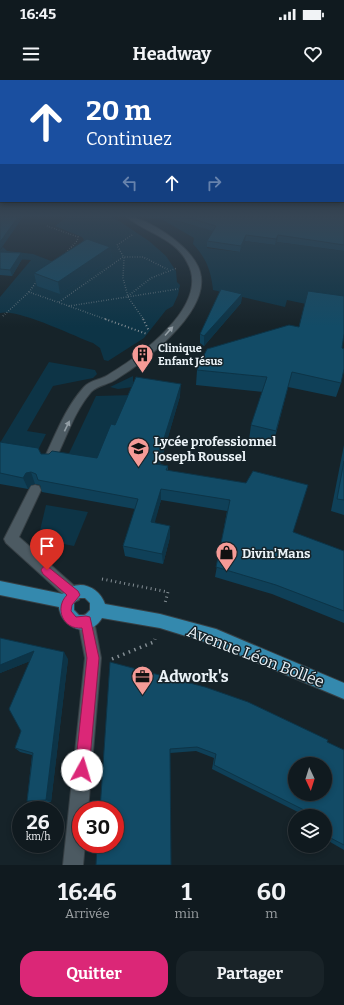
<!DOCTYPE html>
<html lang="fr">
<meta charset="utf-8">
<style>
:root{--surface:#101a1f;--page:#192328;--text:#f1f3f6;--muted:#9ca1a4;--line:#30383d;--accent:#db2777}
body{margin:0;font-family:Bitter,serif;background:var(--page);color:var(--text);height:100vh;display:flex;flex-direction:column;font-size:15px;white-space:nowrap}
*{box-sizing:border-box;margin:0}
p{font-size:13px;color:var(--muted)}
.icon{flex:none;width:22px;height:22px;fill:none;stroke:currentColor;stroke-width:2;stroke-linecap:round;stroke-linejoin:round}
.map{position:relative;height:785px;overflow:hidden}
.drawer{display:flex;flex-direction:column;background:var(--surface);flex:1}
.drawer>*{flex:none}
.top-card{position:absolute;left:0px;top:0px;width:344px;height:122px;box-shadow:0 2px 6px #0003,0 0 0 1px var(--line);background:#1a4fa0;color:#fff;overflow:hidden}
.needle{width:26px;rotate:176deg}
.fabs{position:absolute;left:288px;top:677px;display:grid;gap:8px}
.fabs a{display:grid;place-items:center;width:44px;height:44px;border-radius:50%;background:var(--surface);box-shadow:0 2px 6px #0003,0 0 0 1px var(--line);font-size:20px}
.speed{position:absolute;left:12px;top:721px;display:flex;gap:8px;font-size:20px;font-weight:700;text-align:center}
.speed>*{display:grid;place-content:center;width:52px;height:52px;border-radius:50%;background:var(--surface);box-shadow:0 2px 6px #0003,0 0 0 1px var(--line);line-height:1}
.speed small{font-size:10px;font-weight:400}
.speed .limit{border:6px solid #d22;background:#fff;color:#111}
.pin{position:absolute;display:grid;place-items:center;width:34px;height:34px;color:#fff;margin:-41px -17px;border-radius:50% 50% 50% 0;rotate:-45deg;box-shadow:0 0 4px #0007}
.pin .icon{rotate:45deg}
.me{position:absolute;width:44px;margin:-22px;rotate:6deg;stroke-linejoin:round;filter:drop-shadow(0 0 3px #0008)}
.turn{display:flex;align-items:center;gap:14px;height:84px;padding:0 20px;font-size:18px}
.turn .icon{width:52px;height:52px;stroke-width:2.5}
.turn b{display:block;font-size:28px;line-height:34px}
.lanes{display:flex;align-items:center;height:38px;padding:0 20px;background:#0003;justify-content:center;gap:20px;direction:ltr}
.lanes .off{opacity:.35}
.eta{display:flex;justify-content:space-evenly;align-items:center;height:68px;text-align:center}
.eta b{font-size:24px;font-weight:700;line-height:28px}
.action{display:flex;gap:8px;margin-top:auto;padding:8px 20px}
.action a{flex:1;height:46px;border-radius:16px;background:var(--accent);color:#fff;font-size:16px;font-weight:700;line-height:46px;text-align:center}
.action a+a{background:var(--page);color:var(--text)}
.status{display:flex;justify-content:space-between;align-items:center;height:28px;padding:0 20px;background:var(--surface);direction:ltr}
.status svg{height:11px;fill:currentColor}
header{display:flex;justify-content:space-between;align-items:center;height:52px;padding:0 20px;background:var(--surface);font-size:18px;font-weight:700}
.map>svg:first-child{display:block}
.green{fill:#0d3446}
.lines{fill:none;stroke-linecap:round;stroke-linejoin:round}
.minor-casing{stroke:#363f44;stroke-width:2}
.primary-casing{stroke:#363f44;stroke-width:2}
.path-far3{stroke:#848e94;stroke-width:1.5;stroke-dasharray:0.5 2;stroke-linecap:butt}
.path-far2{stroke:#848e94;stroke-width:2;stroke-dasharray:1 2.5;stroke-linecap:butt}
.path-far1{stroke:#848e94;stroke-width:3;stroke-dasharray:1 3.5;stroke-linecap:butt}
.path{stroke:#848e94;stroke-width:3.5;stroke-dasharray:1.5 4.5;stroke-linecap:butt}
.minor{fill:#4c5a62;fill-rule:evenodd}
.primary{fill:#3489ae;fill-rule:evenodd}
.wall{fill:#0f4058}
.shaded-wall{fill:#0d3447}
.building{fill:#124b66;stroke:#0d3447;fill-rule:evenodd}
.oneway{fill:#939ea5}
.route{fill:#db2777;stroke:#8e194d}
.labels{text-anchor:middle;stroke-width:3;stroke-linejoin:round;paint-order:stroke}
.far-poi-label{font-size:11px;font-weight:bold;fill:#eaf2f7;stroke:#162329;text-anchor:start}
.poi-label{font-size:13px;font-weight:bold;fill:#eaf2f7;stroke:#162329;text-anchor:start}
.near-street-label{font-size:16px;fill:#eaf2f7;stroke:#162329}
.near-poi-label{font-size:16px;font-weight:bold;fill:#eaf2f7;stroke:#162329;text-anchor:start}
</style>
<div class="status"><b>16:45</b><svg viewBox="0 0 49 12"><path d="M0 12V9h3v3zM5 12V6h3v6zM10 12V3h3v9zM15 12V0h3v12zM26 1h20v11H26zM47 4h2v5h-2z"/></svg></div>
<header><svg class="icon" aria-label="menu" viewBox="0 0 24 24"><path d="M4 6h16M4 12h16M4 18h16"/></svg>Headway<svg class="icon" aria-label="heart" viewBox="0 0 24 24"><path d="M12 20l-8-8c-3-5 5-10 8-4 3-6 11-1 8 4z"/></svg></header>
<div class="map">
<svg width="344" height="785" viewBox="0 0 344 785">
<rect width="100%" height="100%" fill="#162329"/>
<g class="green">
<path d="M 67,137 L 113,137 L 149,161 L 166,176 L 176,191 L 177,202 L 180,205 L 178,215 L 173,226 L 166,230 L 144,258 L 108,281 L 104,280 L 100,268 L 93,263 C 74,256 17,228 0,233 L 0,217 L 31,180 L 0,178 L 0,170 L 3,167 L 7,171 L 33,174 L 51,181 L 59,181 L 66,178 L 84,160 L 82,157 L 55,146 Z"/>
<path d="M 144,137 L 164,137 L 194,146 L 224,137 L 207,168 L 240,172 L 245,161 L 275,165 L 277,162 L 344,171 L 344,232 L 287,220 L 285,227 L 213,210 C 211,190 206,178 193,164 L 194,158 L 163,140 Z"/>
<polygon points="49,282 95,290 97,294 93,298 53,306 27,351 46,354 34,378 0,363"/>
<polygon points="133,296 133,307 118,309 110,307"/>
<polygon points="134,315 106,386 64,384 96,316"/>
<polygon points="46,425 88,432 74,466 38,459"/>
</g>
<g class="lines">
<defs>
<g id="minor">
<path d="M 127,137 C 144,137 172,156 184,168 C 192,176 200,186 201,197 C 206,235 144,282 115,300 C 107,305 98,305 91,312 C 73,333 66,360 53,384 L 45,384 L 43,381 C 55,356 65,328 84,307 C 90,300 100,300 108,295 C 140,276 212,225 187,182 C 175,158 146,153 127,137 Z"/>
<polygon points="35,405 39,406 41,410 19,457 79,510 81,515 79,520 74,522 69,520 6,463 4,459 31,406"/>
<polygon points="86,534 91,536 94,541 101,578 88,730 81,730 81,764 85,764 83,785 63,785 85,578 78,541 81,536"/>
</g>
<path id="primary" d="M 0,501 L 63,514 C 76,497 99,506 105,524 L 160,534 L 216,549 L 344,603 L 344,619 L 215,565 L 160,548 L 102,538 C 90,559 61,549 59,527 L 0,515 ZM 79,518 L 85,518 L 90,523 L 90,530 L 85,535 L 79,535 L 74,530 L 74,523 Z"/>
</defs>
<use href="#minor" class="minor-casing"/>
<use href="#primary" class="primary-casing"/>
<g class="path-far3">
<polyline points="47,146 78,157 77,161 64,175"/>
<polyline points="132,155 117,165 124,178 123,198 128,217 144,240"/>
<polyline points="29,212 37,201"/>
<polyline points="128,216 151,198 177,188"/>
<polyline points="59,222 123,177 143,177 169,190"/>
<polyline points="69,226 178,209"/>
<polyline points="3,236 29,212 108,240"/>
</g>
<g class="path-far2">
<polyline points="105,239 147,254"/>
<polyline points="143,239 149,251"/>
</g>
<polyline class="path-far1" points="102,499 168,512 165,523"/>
<polyline class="path" points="112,579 154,562 155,559"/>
<use href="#minor" class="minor"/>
<use href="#primary" class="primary"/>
</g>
<g class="wall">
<polygon points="164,137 344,137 344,171 277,162 275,165 245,161 240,172 207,167 207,161 213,151"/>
<polygon points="110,167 112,179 60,214 37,206 34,193"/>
<polygon points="0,172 21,173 22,179 12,196 0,195"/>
<polygon points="242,214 241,223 204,266 200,263 200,254"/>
<polygon points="342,268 341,303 336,317 288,307 273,365 249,360 251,345 263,312 196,305 197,290"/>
<polygon points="180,316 160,384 168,386 168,390 293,452 344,471 344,543 272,514 215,497 227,431 161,420 154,443 170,457 163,484 125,476 123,466 135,429 42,412 40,405 35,404 31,405 28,409 0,404 0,362 41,374 97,378 115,345"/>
<polygon points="344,365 344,435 331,431"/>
<polygon points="0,558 68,579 51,722 32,722 27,721 32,675 20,672 15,668 21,651 30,581 0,593"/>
<polygon points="110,582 327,662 344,670 344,770 325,759 325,736 303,736 304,735 212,689 214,678 196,671 170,673"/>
</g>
<g class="shaded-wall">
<polygon points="18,137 23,137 0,170 0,162"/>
<polygon points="246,155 245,161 240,172 241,166"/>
<polygon points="278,155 277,162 275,165 276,159"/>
<polygon points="110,167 112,179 60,214 58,202"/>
<polygon points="21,173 22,179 12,196 10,190"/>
<polygon points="242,214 241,223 204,266 204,256"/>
<polygon points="181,304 180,316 157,395 156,384"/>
<polygon points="31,392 35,404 31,405 28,409 23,398 26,393"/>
<polygon points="161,409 161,420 152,453 151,442"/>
<polygon points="170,446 170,457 163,484 162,474"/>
<polygon points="34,571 38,578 0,593 0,585"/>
<polygon points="64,572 68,579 51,722 46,720"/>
</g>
<g class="building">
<polygon points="0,137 18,137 0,162"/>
<polygon points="186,137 344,137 344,165 278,155 276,159 246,155 241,166 207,161 216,146"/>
<polygon points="87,159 110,167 58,202 34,193"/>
<polygon points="0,172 21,173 10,190 0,189"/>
<polygon points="221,209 242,214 204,256 200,254"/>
<polygon points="308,211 344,216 344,254 342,268 344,269 344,289 341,303 292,292 276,351 251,345 267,297 197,290 207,269 289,245 299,247"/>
<polygon points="136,297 181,304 156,384 168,386 166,390 246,403 253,391 308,405 293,452 344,471 344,531 276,505 216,487 230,420 161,409 151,442 170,446 162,474 123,466 138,419 38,400 36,394 31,392 26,393 23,398 0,393 0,362 38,368 41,374 49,374 52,371 97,378 111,344 115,345"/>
<polygon points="344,381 344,420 337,419"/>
<polygon points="0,558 64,572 46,720 27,721 33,673 15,668 21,651 9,629 34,571 0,585"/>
<path d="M 110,582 L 205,607 L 248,622 L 328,660 L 327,662 L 344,670 L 344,765 L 325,755 L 325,736 L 309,736 L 310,733 L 214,685 L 216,674 L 197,667 L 170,669 L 171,785 L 96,785 L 97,764 L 115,764 L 115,730 L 100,730 ZM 295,684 L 325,684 L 325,714 L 295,714 Z"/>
</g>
<defs><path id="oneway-solid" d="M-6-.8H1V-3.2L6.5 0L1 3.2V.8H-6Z"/></defs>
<g class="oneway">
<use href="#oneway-solid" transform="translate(169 251) rotate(-48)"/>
<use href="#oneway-solid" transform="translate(67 346) rotate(-64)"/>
</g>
<linearGradient id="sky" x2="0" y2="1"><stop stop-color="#0c1317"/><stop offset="0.55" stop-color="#364554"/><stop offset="1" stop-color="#364554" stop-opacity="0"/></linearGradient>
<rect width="344" height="247" fill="url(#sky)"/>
<path class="route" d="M 47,486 L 78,511 L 80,515 L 72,525 L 71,531 L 76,537 L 86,536 L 90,537 L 99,578 L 89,690 L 87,694 L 82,696 L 77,694 L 75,690 L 87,578 L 82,548 C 63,550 54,528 67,515 L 43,494 L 41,490 L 43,487 Z"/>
<defs>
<symbol id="building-pin" viewBox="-11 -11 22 30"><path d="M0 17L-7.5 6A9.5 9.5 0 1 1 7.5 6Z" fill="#f59b97" stroke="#162329"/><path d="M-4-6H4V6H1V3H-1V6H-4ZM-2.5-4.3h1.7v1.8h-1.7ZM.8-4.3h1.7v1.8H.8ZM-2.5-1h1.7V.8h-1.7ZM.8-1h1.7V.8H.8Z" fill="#111"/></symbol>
<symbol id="school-pin" viewBox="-11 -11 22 30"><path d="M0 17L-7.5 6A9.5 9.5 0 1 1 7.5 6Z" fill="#f59b97" stroke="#162329"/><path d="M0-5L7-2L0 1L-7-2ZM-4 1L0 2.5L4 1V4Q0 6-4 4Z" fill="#111"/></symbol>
<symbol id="shop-pin" viewBox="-11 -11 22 30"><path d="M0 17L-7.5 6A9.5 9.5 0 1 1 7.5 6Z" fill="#f59b97" stroke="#162329"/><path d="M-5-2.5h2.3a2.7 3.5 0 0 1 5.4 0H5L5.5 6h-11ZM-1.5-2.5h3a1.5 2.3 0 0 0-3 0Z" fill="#111"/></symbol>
<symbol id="office-pin" viewBox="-11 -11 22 30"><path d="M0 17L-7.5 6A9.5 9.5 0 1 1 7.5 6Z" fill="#f59b97" stroke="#162329"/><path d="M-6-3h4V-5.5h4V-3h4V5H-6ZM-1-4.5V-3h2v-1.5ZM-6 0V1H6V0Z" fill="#111"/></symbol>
</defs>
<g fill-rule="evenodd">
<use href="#building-pin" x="130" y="262" width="25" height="34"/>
<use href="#school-pin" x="126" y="356" width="25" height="34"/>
<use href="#shop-pin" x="214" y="460" width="25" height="34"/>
<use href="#office-pin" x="130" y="584" width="25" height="34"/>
</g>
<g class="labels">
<g class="far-poi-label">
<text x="158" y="272">Clinique<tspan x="158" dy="13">Enfant Jésus</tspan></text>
</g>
<g class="poi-label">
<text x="154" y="366">Lycée professionnel<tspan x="154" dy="15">Joseph Roussel</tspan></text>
<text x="242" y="478">Divin'Mans</text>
</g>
<g class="near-street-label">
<text transform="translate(256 576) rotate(21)" y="6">Avenue Léon Bollée</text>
</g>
<g class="near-poi-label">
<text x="158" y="602">Adwork's</text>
</g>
</g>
</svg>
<div class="fabs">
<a><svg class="needle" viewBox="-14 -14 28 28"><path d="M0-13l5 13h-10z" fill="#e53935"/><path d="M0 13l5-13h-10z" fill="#9ca1a4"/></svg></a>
<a><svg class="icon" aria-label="layers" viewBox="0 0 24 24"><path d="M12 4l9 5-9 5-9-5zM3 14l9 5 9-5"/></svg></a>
</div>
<div class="speed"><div>26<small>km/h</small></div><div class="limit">30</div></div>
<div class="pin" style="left:47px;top:490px;background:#d93025"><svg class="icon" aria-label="arrive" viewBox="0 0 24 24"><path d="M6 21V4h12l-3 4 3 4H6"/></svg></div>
<svg class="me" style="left:82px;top:690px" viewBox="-20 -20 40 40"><circle r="19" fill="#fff"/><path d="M0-13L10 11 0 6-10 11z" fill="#db2777"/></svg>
<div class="top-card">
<div class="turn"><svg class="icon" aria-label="ahead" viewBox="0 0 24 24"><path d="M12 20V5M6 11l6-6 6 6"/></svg><div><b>20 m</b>Continuez</div></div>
<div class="lanes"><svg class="icon off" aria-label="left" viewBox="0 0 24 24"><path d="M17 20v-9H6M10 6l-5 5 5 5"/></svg><svg class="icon" aria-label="ahead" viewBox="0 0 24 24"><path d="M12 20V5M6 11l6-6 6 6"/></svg><svg class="icon off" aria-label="right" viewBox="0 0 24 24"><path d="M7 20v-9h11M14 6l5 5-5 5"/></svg></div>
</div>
</div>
<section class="drawer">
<div class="eta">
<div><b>16:46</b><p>Arrivée</p></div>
<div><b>1</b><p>min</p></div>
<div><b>60</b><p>m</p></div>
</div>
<div class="action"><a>Quitter</a><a>Partager</a></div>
</section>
